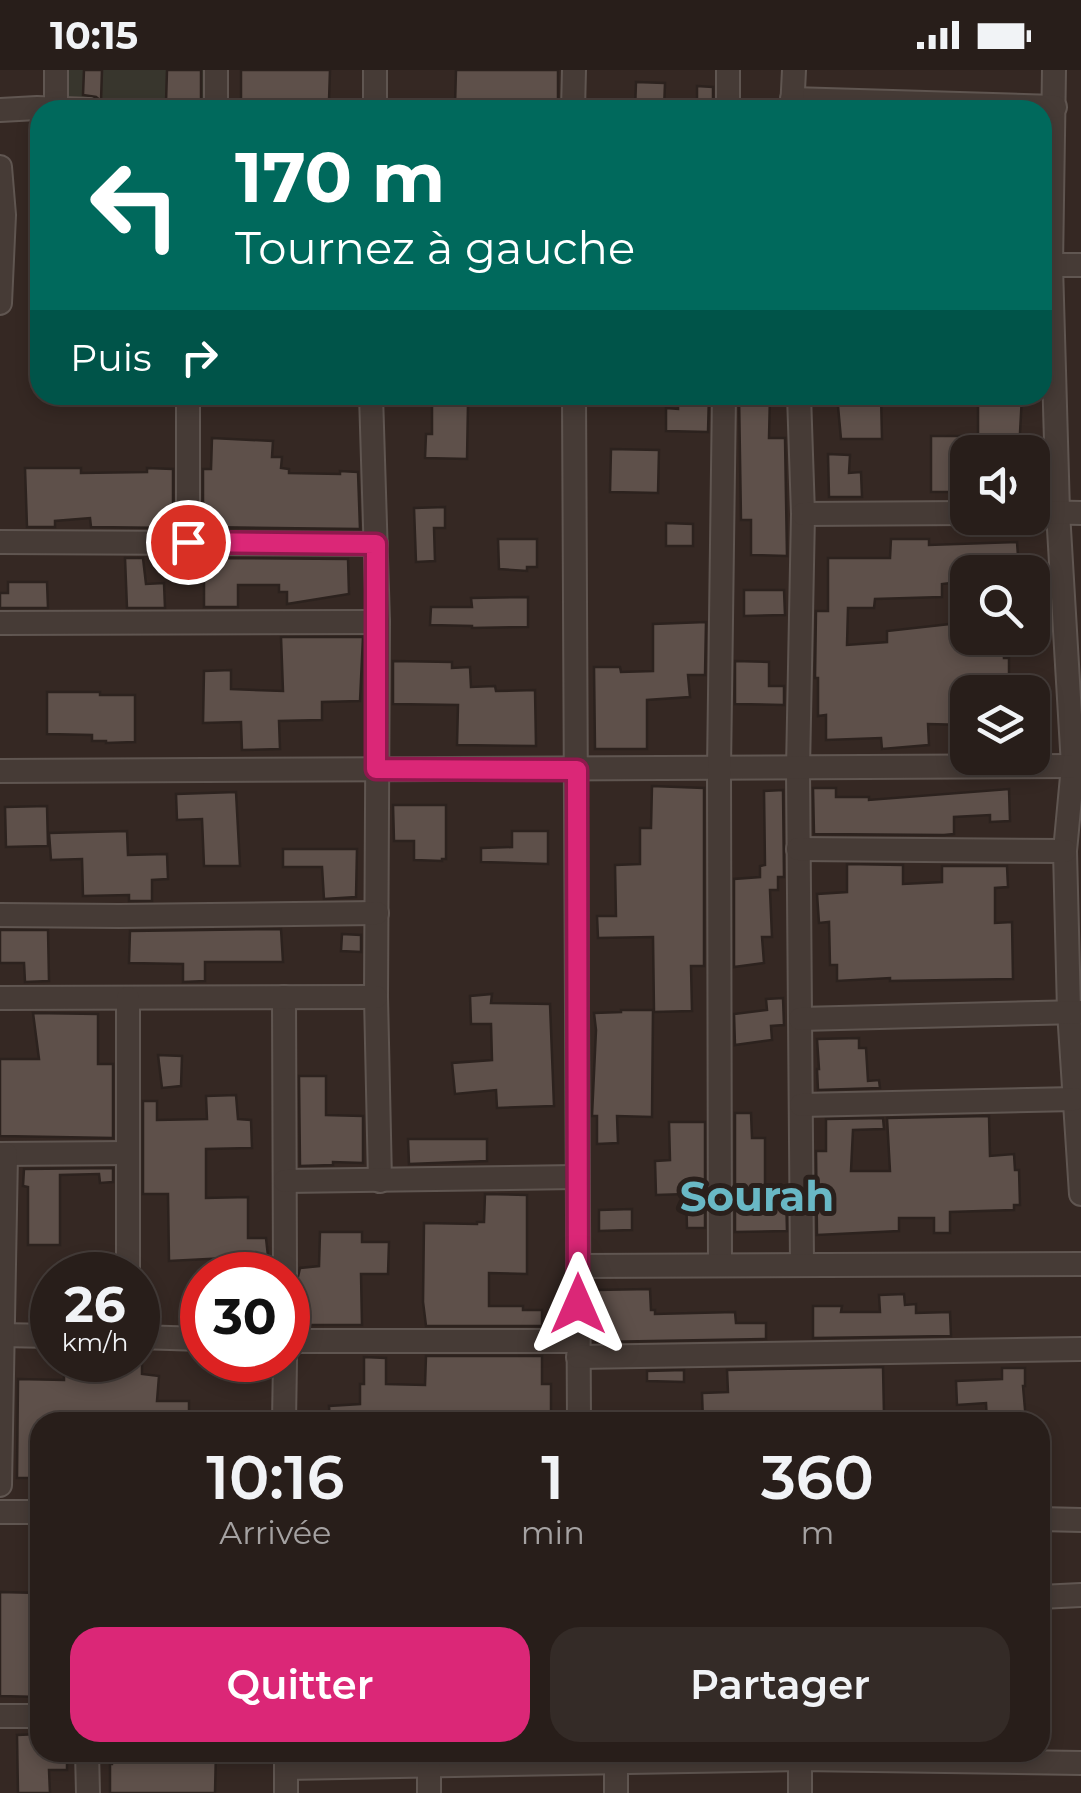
<!DOCTYPE html>
<html lang="fr">
<meta charset="utf-8">
<style>
:root{--surface:#281e1a;--page:#342b27;--text:#f1f3f6;--muted:#a5a2a2;--line:#443c39;--accent:#db2777}
body{margin:0;font-family:Montserrat,sans-serif;background:var(--page);color:var(--text);height:100vh;display:flex;flex-direction:column;font-size:38px;white-space:nowrap}
*{box-sizing:border-box;margin:0}
p{font-size:32px;color:var(--muted)}
.icon{flex:none;width:55px;height:55px;fill:none;stroke:currentColor;stroke-width:2;stroke-linecap:round;stroke-linejoin:round}
.map{position:relative;flex:1;overflow:hidden}
.details{position:absolute;left:30px;top:1342px;width:1020px;height:350px;display:flex;flex-direction:column;background:var(--surface);border-radius:30px;box-shadow:0 5px 15px #0003,0 0 0 2px var(--line)}
.details>*{flex:none}
.hud{position:absolute;left:30px;top:30px;width:1022px;height:305px;border-radius:30px;box-shadow:0 5px 15px #0003,0 0 0 2px var(--line);background:#00695c;color:#fff;overflow:hidden}
.controls{position:absolute;left:950px;top:365px;display:grid;gap:20px}
.controls a{display:grid;place-items:center;width:100px;height:100px;border-radius:20px;background:var(--surface);box-shadow:0 5px 15px #0003,0 0 0 2px var(--line);font-size:50px}
.speed{position:absolute;left:30px;top:1182px;display:flex;gap:20px;font-size:50px;font-weight:700;text-align:center}
.speed>*{display:grid;place-content:center;width:130px;height:130px;border-radius:50%;background:var(--surface);box-shadow:0 5px 15px #0003,0 0 0 2px var(--line);line-height:1}
.speed small{font-size:25px;font-weight:400}
.speed .limit{border:15px solid #d22;background:#fff;color:#111}
.pin{position:absolute;display:grid;place-items:center;width:85px;height:85px;color:#fff;margin:-42px;border:5px solid #fff;border-radius:50%;box-shadow:0 2px 10px #0007}
.me{position:absolute;width:110px;margin:-55px;rotate:0deg;stroke-linejoin:round;filter:drop-shadow(0 0 8px #0008)}
.turn{display:flex;align-items:center;gap:35px;height:210px;padding:0 40px;font-size:45px}
.turn .icon{width:130px;height:130px;stroke-width:2.5}
.turn b{display:block;font-size:70px;line-height:85px}
.then{display:flex;align-items:center;height:95px;padding:0 40px;background:#0003;gap:20px;font-size:38px}
.eta{display:flex;justify-content:space-evenly;align-items:center;height:170px;text-align:center}
.eta b{font-size:60px;font-weight:600;line-height:70px}
.action{display:flex;gap:20px;margin-top:auto;padding:20px 40px}
.action a{flex:1;height:115px;border-radius:30px;background:var(--accent);color:#fff;font-size:40px;font-weight:600;line-height:115px;text-align:center}
.action a+a{background:var(--page);color:var(--text)}
.status{display:flex;justify-content:space-between;align-items:center;height:70px;padding:0 50px;background:var(--surface);direction:ltr}
.status svg{height:28px;fill:currentColor}
.map>svg:first-child{display:block}
.medical{fill:#38362d}
.building{fill:#5e504a;stroke:#2c221e;stroke-width:2.5}
.lines{fill:none;stroke-linecap:round;stroke-linejoin:round}
.minor-casing{stroke:#605651;stroke-width:26}
.minor{stroke:#463b36;stroke-width:22}
.route-casing{stroke:#8e194d;stroke-width:25}
.route{stroke:#db2777;stroke-width:18}
.labels{text-anchor:middle;stroke-width:10;stroke-linejoin:round;paint-order:stroke}
.district-label{font-size:42px;font-weight:bold;fill:#69b8c5;stroke:#2a201c}
</style>
<div class="status"><b>10:15</b><svg viewBox="0 0 49 12"><path d="M0 12V9h3v3zM5 12V6h3v6zM10 12V3h3v9zM15 12V0h3v12zM26 1h20v11H26zM47 4h2v5h-2z"/></svg></div>
<div class="map">
<svg width="1081" height="1723" viewBox="0 0 1081 1723">
<rect width="100%" height="100%" fill="#352823"/>
<polygon class="medical" points="62,0 205,0 205,33 62,31"/>
<g class="building">
<polygon points="84,0 102,0 101,31 96,27 83,25"/>
<polygon points="167,0 201,0 201,34 166,33"/>
<polygon points="241,0 330,0 329,31 241,29"/>
<polygon points="456,0 558,0 558,34 550,34 550,40 494,40 494,36 455,35"/>
<polygon points="636,12 665,13 664,40 635,40"/>
<polygon points="697,16 713,17 713,40 697,40"/>
<polygon points="678,325 709,325 708,362 666,361 666,338 678,339"/>
<polygon points="739,325 770,325 769,368 785,368 787,486 751,485 751,450 741,450"/>
<polygon points="837,325 881,325 882,369 841,369"/>
<polygon points="978,325 1022,325 1019,382 968,382 968,413 961,413 961,422 931,422 931,366 978,366"/>
<polygon points="432,333 468,334 467,389 425,388 426,364 432,364"/>
<polygon points="212,368 273,371 272,387 282,387 281,398 289,399 289,403 340,404 340,401 358,402 360,459 203,457 203,399 211,399"/>
<polygon points="611,379 659,380 658,423 610,422"/>
<polygon points="828,384 850,385 849,403 861,402 862,427 829,427"/>
<polygon points="25,398 81,398 81,403 147,402 147,398 173,399 173,458 91,457 90,448 55,451 55,457 27,457"/>
<polygon points="445,437 445,458 434,458 435,491 416,492 414,438"/>
<polygon points="666,453 693,454 693,476 666,476"/>
<polygon points="498,469 537,469 537,497 527,497 527,501 499,499"/>
<polygon points="891,469 929,469 929,475 1017,472 1019,500 999,500 999,502 968,502 968,507 951,507 951,513 942,514 942,527 875,529 874,538 848,538 847,575 887,572 887,561 968,552 968,568 1003,568 1004,588 1009,588 1009,605 985,606 985,622 968,622 968,655 928,654 929,675 882,679 881,668 826,670 826,645 818,646 818,608 815,608 816,541 828,541 828,488 890,488"/>
<polygon points="125,488 143,488 146,514 164,513 165,538 127,538"/>
<polygon points="204,488 348,489 349,524 287,534 287,522 279,522 279,515 238,515 238,537 204,537"/>
<polygon points="8,512 47,512 48,538 0,538 0,523 8,523"/>
<polygon points="744,520 784,520 785,545 744,546"/>
<polygon points="528,527 528,557 472,558 472,556 430,555 431,537 472,537 471,528"/>
<polygon points="706,552 705,605 688,605 690,627 647,630 647,679 595,679 594,597 620,597 621,602 653,601 653,554"/>
<polygon points="281,567 363,567 360,631 322,632 322,650 279,651 280,679 242,680 241,652 203,653 204,601 231,600 231,619 283,621"/>
<polygon points="393,591 452,592 452,598 470,597 471,617 495,616 496,621 535,620 536,676 457,675 458,635 393,634"/>
<polygon points="735,591 769,592 769,616 784,616 784,635 735,634"/>
<polygon points="47,622 100,622 100,625 135,625 135,672 106,673 106,671 92,671 92,665 47,664"/>
<polygon points="652,716 704,718 704,896 691,896 692,941 654,942 653,867 598,868 597,846 616,846 615,795 640,794 640,758 651,758"/>
<polygon points="813,718 836,718 836,727 869,727 869,730 1009,719 1010,751 990,752 990,745 954,747 954,764 944,765 814,764"/>
<polygon points="783,720 784,807 778,807 778,820 770,820 772,867 762,867 764,893 734,897 734,809 760,807 760,796 765,795 764,721"/>
<polygon points="236,722 240,796 204,796 202,749 177,750 176,724"/>
<polygon points="393,735 446,735 446,789 442,789 442,791 414,790 414,771 394,771"/>
<polygon points="47,736 48,776 6,777 5,737"/>
<polygon points="127,761 128,785 167,784 168,809 152,810 152,831 129,831 129,825 83,826 82,789 51,790 49,763"/>
<polygon points="512,761 548,761 548,794 481,792 481,778 512,777"/>
<polygon points="283,779 357,779 356,827 324,829 322,797 283,797"/>
<polygon points="847,794 903,795 903,814 942,812 942,796 1007,796 1008,817 995,818 995,853 1012,852 1013,909 890,911 890,908 837,911 837,895 830,895 829,852 819,853 817,824 847,822"/>
<polygon points="281,859 283,892 205,892 205,911 183,912 183,894 129,893 130,861"/>
<polygon points="0,860 48,860 49,911 25,912 24,893 0,893"/>
<polygon points="342,864 361,865 361,882 341,881"/>
<polygon points="492,924 491,933 550,934 554,1036 497,1038 496,1020 455,1024 452,993 492,990 491,954 471,954 470,926"/>
<polygon points="783,928 784,955 771,956 772,970 735,975 734,944 767,940 766,929"/>
<polygon points="621,940 653,940 652,1047 617,1046 618,1073 597,1074 597,1046 592,1046 596,960 594,943 621,942"/>
<polygon points="33,943 98,944 98,994 113,994 113,1068 0,1066 0,989 39,989"/>
<polygon points="859,968 859,978 866,978 868,1011 879,1010 880,1018 818,1020 817,999 819,999 817,969"/>
<polygon points="158,985 182,986 181,1016 162,1018"/>
<polygon points="299,1006 326,1006 326,1045 363,1046 363,1093 333,1092 333,1095 300,1096"/>
<polygon points="236,1025 238,1049 251,1050 252,1078 206,1079 206,1128 248,1127 248,1168 266,1168 268,1186 169,1191 168,1124 143,1124 143,1031 157,1031 157,1050 207,1049 206,1026"/>
<polygon points="735,1043 751,1043 752,1068 765,1068 765,1123 786,1122 787,1161 735,1162"/>
<polygon points="989,1046 990,1086 1014,1084 1015,1100 1019,1100 1020,1135 1014,1135 1014,1140 950,1142 950,1163 934,1163 934,1148 899,1148 899,1161 817,1165 816,1081 826,1081 826,1049 883,1048 884,1059 853,1060 851,1101 890,1101 887,1048"/>
<polygon points="669,1052 705,1052 705,1158 687,1158 686,1124 656,1125 655,1091 670,1090"/>
<polygon points="408,1069 487,1069 487,1091 409,1094"/>
<polygon points="113,1098 113,1112 100,1113 99,1104 60,1105 60,1175 28,1175 28,1117 23,1116 24,1099"/>
<polygon points="485,1124 527,1125 527,1204 489,1203 489,1236 523,1236 523,1240 542,1240 542,1256 426,1256 423,1232 424,1153 477,1154 477,1152 484,1152"/>
<polygon points="632,1139 632,1160 599,1161 599,1140"/>
<polygon points="320,1162 362,1162 362,1172 389,1172 388,1204 361,1204 362,1255 296,1255 296,1215 300,1198 319,1196"/>
<polygon points="650,1219 651,1240 655,1240 655,1244 735,1242 736,1253 766,1253 766,1269 596,1272 595,1220"/>
<polygon points="904,1224 905,1235 916,1234 916,1243 950,1242 951,1266 813,1268 813,1236 842,1236 841,1242 880,1242 879,1225"/>
<polygon points="426,1286 542,1286 542,1314 551,1314 551,1343 399,1343 399,1352 330,1352 329,1336 360,1334 360,1314 364,1314 364,1287 386,1288 386,1314 425,1315"/>
<polygon points="64,1290 142,1290 142,1304 159,1306 157,1331 189,1331 189,1352 145,1352 145,1343 70,1342 70,1352 40,1352 40,1382 34,1382 33,1408 17,1408 18,1309 64,1310"/>
<polygon points="883,1297 884,1345 785,1349 785,1346 741,1344 741,1351 703,1352 702,1323 728,1322 727,1300"/>
<polygon points="1002,1298 1025,1298 1025,1316 1023,1316 1026,1351 987,1352 986,1333 957,1335 956,1311 1002,1309"/>
<polygon points="684,1300 684,1312 647,1311 647,1301"/>
<polygon points="0,1522 40,1523 40,1627 0,1626"/>
<polygon points="40,1664 40,1682 67,1682 67,1700 49,1700 50,1723 18,1723 17,1665"/>
<polygon points="149,1682 216,1682 215,1723 110,1723 110,1694 112,1694 113,1683"/>
</g>
<g class="lines">
<defs>
<g id="minor">
<polyline points="375,0 375,40"/>
<polyline points="1054,0 1051,195 1058,442 1073,696 1065,781 1069,941 1081,1124"/>
<polyline points="792,29 1055,37"/>
<polyline points="56,39 56,0"/>
<polyline points="0,40 37,38 89,40"/>
<polyline points="216,40 216,0"/>
<polyline points="573,40 574,0"/>
<polyline points="728,40 728,0"/>
<polyline points="792,40 794,0"/>
<polyline points="0,97 4,145 0,233"/>
<polyline points="1042,195 1081,195"/>
<polyline points="371,325 378,552 376,927 380,1111"/>
<polyline points="574,325 579,1352"/>
<polyline points="799,325 803,444 798,699 802,1194"/>
<polyline points="1032,442 1081,443"/>
<polyline points="803,444 968,443"/>
<polyline points="0,472 376,474"/>
<polyline points="188,472 188,325"/>
<polyline points="0,553 378,552"/>
<polyline points="0,701 1081,696"/>
<polyline points="798,779 1065,781"/>
<polyline points="0,845 119,846 377,843"/>
<polyline points="284,927 285,1205"/>
<polyline points="0,928 376,927"/>
<polyline points="800,949 1081,942"/>
<polyline points="801,1035 1075,1029"/>
<polyline points="0,1084 128,1083"/>
<polyline points="285,1111 576,1107"/>
<polyline points="720,1194 719,699 724,325"/>
<polyline points="578,1196 1081,1194"/>
<polyline points="128,1205 128,928"/>
<polyline points="1,1265 52,1266"/>
<polyline points="138,1267 202,1269"/>
<polyline points="288,1271 577,1271"/>
<polyline points="578,1287 1081,1279"/>
<polyline points="284,1352 285,1290"/>
<polyline points="0,1415 6,1084"/>
<polyline points="0,1442 40,1442"/>
<polyline points="1040,1449 1081,1450"/>
<polyline points="1040,1527 1081,1525"/>
<polyline points="0,1646 40,1646"/>
<polyline points="87,1682 88,1723"/>
<polyline points="286,1698 800,1689 1081,1693"/>
<polyline points="286,1723 286,1682"/>
<polyline points="429,1723 429,1696"/>
<polyline points="616,1723 616,1694"/>
<polyline points="800,1723 800,1682"/>
</g>
</defs>
<use href="#minor" class="minor-casing"/>
<use href="#minor" class="minor"/>
</g>
<g class="lines">
<defs>
<polyline id="route" points="188,472 376,474 376,699 577,700 578,1234"/>
</defs>
<use href="#route" class="route-casing"/>
<use href="#route" class="route"/>
</g>
<g class="labels">
<g class="district-label">
<text x="757" y="1141">Sourah</text>
</g>
</g>
</svg>
<div class="controls">
<a><svg class="icon" aria-label="sound" viewBox="0 0 24 24"><path d="M4 9h4l5-4v14l-5-4H4zM17 9q2 3 0 6"/></svg></a>
<a><svg class="icon" aria-label="search" viewBox="0 0 24 24"><circle cx="10" cy="10" r="6"/><path d="M15 15l6 6"/></svg></a>
<a><svg class="icon" aria-label="layers" viewBox="0 0 24 24"><path d="M12 4l9 5-9 5-9-5zM3 14l9 5 9-5"/></svg></a>
</div>
<div class="speed"><div>26<small>km/h</small></div><div class="limit">30</div></div>
<div class="pin" style="left:188px;top:472px;background:#d93025"><svg class="icon" aria-label="arrive" viewBox="0 0 24 24"><path d="M6 21V4h12l-3 4 3 4H6"/></svg></div>
<svg class="me" style="left:578px;top:1234px" viewBox="-20 -20 40 40"><path d="M0-17L14 15 0 8-14 15z" fill="#db2777" stroke="#fff" stroke-width="4"/></svg>
<div class="hud">
<div class="turn"><svg class="icon" aria-label="left" viewBox="0 0 24 24"><path d="M17 20v-9H6M10 6l-5 5 5 5"/></svg><div><b>170 m</b>Tournez à gauche</div></div>
<div class="then">Puis<svg class="icon" aria-label="right" viewBox="0 0 24 24"><path d="M7 20v-9h11M14 6l5 5-5 5"/></svg></div>
</div>
<section class="details">
<div class="eta">
<div><b>10:16</b><p>Arrivée</p></div>
<div><b>1</b><p>min</p></div>
<div><b>360</b><p>m</p></div>
</div>
<div class="action"><a>Quitter</a><a>Partager</a></div>
</section>
</div>
